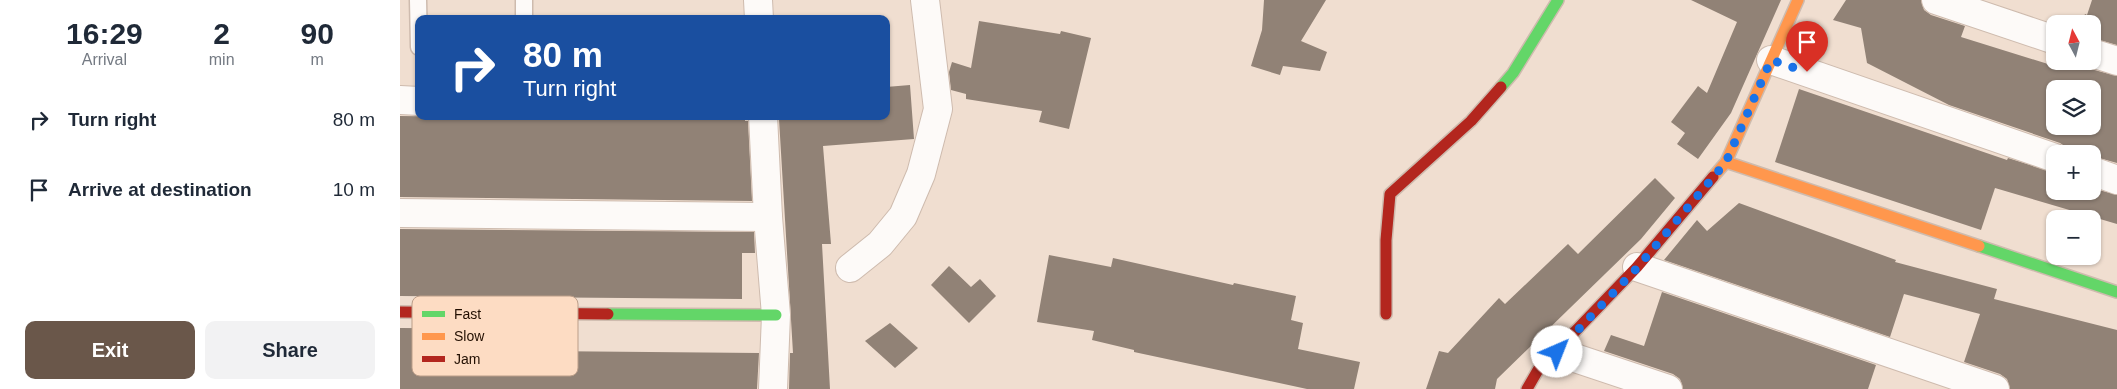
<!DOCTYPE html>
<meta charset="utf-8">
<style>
:root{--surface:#fff;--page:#f2f2f3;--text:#1f2937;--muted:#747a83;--accent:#6a574a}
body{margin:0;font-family:Arial,sans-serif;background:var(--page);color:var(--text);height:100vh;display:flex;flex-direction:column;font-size:19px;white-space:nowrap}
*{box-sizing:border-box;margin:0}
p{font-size:16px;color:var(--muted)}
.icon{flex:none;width:28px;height:28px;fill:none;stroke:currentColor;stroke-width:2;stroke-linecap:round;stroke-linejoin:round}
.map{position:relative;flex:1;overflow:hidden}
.drawer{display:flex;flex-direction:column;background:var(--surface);width:400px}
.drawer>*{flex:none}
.hud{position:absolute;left:15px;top:15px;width:475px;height:105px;border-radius:10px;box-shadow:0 1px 4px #0004;background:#1a4fa0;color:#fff;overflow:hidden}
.needle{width:32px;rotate:353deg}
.tools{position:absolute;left:1646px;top:15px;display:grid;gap:10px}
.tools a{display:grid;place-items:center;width:55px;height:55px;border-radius:10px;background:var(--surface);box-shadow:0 1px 4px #0004;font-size:25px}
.pin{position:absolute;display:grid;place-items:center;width:42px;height:42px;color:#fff;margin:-51px -21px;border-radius:50% 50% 50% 0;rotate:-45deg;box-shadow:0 0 5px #0007}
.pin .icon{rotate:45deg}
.me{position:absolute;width:55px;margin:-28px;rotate:44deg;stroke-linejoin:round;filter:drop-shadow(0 0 4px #0008)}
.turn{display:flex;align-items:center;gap:18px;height:105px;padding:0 25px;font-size:22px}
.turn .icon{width:65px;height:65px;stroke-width:2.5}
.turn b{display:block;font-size:35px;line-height:42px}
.eta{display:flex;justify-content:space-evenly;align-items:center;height:85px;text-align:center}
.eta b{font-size:30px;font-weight:700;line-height:35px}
.action{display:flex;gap:10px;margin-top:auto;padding:10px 25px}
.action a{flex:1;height:58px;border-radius:10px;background:var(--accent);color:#fff;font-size:20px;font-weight:700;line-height:58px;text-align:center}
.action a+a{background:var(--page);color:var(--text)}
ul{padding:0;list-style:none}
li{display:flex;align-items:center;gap:15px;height:70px;padding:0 25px}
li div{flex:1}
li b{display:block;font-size:19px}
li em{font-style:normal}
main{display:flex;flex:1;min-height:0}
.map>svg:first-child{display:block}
.building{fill:#918276;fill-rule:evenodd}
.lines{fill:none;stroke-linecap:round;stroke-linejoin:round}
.lane-casing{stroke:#cebbae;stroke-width:19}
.street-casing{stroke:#cebbae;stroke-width:30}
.fast-casing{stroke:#cebbae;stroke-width:14}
.slow-casing{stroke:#cebbae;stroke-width:14}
.jam-casing{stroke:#cebbae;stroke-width:14}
.lane{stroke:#fdfaf8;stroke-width:16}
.street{stroke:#fdfaf8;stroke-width:28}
.fast{stroke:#63d668;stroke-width:11}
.slow{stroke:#ff974d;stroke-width:11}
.jam{stroke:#b3261e;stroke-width:11}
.route{stroke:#1a73e8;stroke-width:9;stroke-dasharray:0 16.2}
.key{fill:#fddcc3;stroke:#bb9e89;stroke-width:1}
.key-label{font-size:14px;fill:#220f02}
</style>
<main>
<section class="drawer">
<div class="eta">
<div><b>16:29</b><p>Arrival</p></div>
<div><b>2</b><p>min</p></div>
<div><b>90</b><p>m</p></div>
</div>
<ul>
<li><svg class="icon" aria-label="right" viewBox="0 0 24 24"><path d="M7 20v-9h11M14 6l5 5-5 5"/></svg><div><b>Turn right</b></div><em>80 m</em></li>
<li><svg class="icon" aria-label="arrive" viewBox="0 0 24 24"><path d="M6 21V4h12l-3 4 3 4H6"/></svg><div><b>Arrive at destination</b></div><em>10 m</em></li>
</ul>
<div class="action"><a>Exit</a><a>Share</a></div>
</section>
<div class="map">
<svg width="1717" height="389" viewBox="0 0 1717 389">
<rect width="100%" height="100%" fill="#f0ded0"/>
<g class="building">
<polygon points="864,0 926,0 901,41 927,52 920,71 883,66 880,75 851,66 862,30"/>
<polygon points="1291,0 1381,0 1331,113 1298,159 1277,144 1285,133 1271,122 1298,86 1307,93 1337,22"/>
<path d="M 1446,0 L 1521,0 L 1524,10 L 1531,15 L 1565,26 L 1561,37 L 1664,69 L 1667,61 L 1679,61 L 1687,68 L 1717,76 L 1717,163 L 1692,156 L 1692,154 L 1670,154 L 1666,147 L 1660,143 L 1549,105 L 1467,63 L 1461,28 L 1433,20 ZM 1655,89 L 1692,89 L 1692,126 L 1655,126 Z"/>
<polygon points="1692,0 1717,0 1717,45 1692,38 1692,24 1681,24 1685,14 1687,15"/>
<polygon points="579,21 660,34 661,31 691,38 669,129 639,122 642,111 566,99 566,94 551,90 549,72 552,62 571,68"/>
<polygon points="510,85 514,139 423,146 431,244 422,244 430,389 389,389 390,353 393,353 379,119 424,116 486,116 486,87"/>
<polygon points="1399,89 1607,160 1608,158 1655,173 1655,191 1692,191 1692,188 1717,195 1717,224 1595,188 1581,230 1375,162"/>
<polygon points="0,116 316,120 316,116 345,116 345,121 348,121 352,201 0,197"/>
<polygon points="1255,178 1275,198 1241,239 1097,379 1095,389 1026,389 1039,351 1048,353 1099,298 1105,304 1168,244 1178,254"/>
<polygon points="1339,203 1496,260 1495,262 1597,289 1594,299 1717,330 1717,389 1610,389 1607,379 1600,374 1564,362 1580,314 1504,294 1490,337 1264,260 1297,220 1307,231"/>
<polygon points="0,229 354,232 355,253 342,253 342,299 0,296"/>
<polygon points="649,255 711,267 713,258 833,285 834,283 896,296 891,320 903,323 898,349 960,362 954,389 907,389 734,352 734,350 692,340 694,331 637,322"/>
<polygon points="549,266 571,287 580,279 596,296 569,323 531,285"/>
<polygon points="1262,292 1476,365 1468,389 1283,389 1280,379 1273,374 1204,351 1211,335 1244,346"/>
<polygon points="490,323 518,348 495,368 465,341"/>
<polygon points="0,328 139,329 139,351 359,353 357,389 0,389"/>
</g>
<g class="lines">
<defs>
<g id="lane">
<polyline points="18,0 19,47"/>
<polyline points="124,0 124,19"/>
</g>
<g id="street">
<polyline points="358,0 359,19"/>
<polyline points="1536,0 1655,40"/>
<polyline points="1692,53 1717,61"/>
<polyline points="1371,60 1655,158"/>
<polyline points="0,100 19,101"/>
<polyline points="363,116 368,217 376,315 373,389"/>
<polyline points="1692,171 1717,180"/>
<polyline points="0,213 368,217"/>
<polyline points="1237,267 1595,389"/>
<polyline points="450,268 480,244 503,216 521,174 538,109 525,0"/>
<polyline points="1157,352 1268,389"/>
</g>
<g id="fast">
<polyline points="1101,87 1113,73 1158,0"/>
<polyline points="1579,246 1717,292"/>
<polyline points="208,314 376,315"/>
</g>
<g id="slow">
<polyline points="1326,162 1579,246"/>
<polyline points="1313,177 1326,162 1398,0"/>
</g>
<g id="jam">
<polyline points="0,312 208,314"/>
<polyline points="986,314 986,240 990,194 1071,121 1101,87"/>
<polyline points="1127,389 1138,370 1237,267 1313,177"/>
</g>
</defs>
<use href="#lane" class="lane-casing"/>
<use href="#street" class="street-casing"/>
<use href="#fast" class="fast-casing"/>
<use href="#slow" class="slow-casing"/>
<use href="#jam" class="jam-casing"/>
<use href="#lane" class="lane"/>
<use href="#street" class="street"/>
<use href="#fast" class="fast"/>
<use href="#slow" class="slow"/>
<use href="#jam" class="jam"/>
</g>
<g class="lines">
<polyline class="route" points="1157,352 1237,268 1326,162 1371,60 1407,72"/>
</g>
<rect x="12" y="296" width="166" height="80" rx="8" class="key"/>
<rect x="22" y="311" width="23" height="6" fill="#63d668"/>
<rect x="22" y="333" width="23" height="7" fill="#ff974d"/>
<rect x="22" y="356" width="23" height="6" fill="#b3261e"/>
<g class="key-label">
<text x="54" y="319">Fast</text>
<text x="54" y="341">Slow</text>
<text x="54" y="364">Jam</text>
</g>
</svg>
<div class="tools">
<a><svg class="needle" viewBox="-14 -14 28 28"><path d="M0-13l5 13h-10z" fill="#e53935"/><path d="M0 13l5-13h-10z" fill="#747a83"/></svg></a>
<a><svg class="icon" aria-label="layers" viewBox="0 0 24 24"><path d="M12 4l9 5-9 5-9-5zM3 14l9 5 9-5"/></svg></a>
<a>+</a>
<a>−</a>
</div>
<div class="pin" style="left:1407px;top:72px;background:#d93025"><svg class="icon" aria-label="arrive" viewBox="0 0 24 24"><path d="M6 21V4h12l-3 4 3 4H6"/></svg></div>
<svg class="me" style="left:1157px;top:352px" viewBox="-20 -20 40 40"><circle r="19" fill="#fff"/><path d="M0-13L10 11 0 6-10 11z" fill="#1a73e8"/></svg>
<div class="hud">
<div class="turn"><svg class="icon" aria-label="right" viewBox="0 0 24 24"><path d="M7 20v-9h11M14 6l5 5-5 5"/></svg><div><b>80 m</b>Turn right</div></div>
</div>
</div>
</main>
